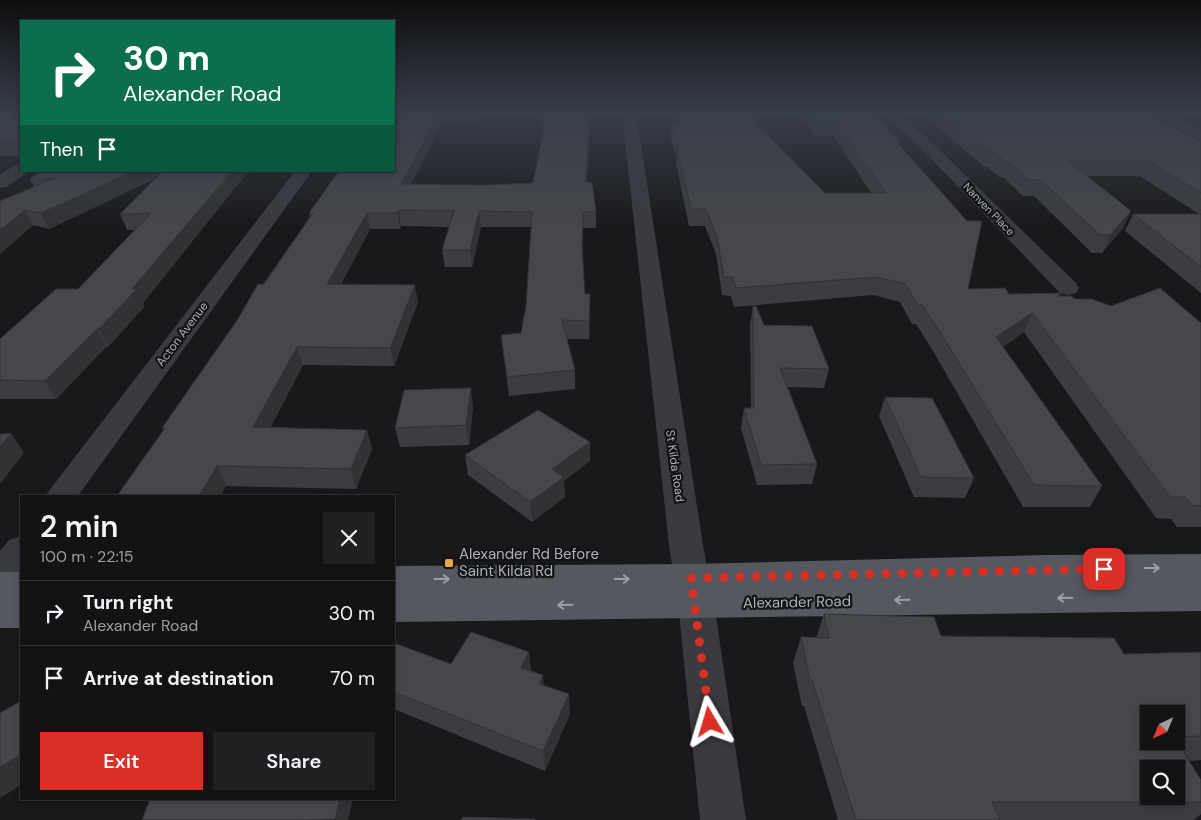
<!DOCTYPE html>
<meta charset="utf-8">
<style>
:root{--surface:#131314;--page:#202022;--text:#f1f3f6;--muted:#9d9ea0;--line:#323234;--accent:#d93025}
body{margin:0;font-family:"DM Sans",sans-serif;background:var(--page);color:var(--text);height:100vh;display:flex;flex-direction:column;font-size:19px;white-space:nowrap}
*{box-sizing:border-box;margin:0}
p{font-size:16px;color:var(--muted)}
.icon{flex:none;width:28px;height:28px;fill:none;stroke:currentColor;stroke-width:2;stroke-linecap:round;stroke-linejoin:round}
.map{position:relative;flex:1;overflow:hidden}
.drawer{position:absolute;left:20px;top:495px;width:375px;height:305px;display:flex;flex-direction:column;background:var(--surface);border-radius:0px;box-shadow:0 2px 8px #0003,0 0 0 1px var(--line)}
.drawer>*{flex:none}
.banner{position:absolute;left:20px;top:20px;width:375px;height:152px;border-radius:0px;box-shadow:0 2px 8px #0003,0 0 0 1px var(--line);background:#0b6e4f;color:#fff;overflow:hidden}
.needle{width:32px;rotate:224deg}
.controls{position:absolute;left:1140px;top:705px;display:grid;gap:10px}
.controls a{display:grid;place-items:center;width:45px;height:45px;border-radius:0px;background:var(--surface);box-shadow:0 2px 8px #0003,0 0 0 1px var(--line);font-size:25px}
.pin{position:absolute;display:grid;place-items:center;width:42px;height:42px;color:#fff;margin:-21px;border-radius:10px;box-shadow:0 2px 8px #0006}
.me{position:absolute;width:55px;margin:-28px;rotate:353deg;stroke-linejoin:round;filter:drop-shadow(0 0 4px #0008)}
.turn{display:flex;align-items:center;gap:18px;height:105px;padding:0 20px;font-size:22px}
.turn .icon{width:65px;height:65px;stroke-width:2.5}
.turn b{display:block;font-size:35px;line-height:42px}
.then{display:flex;align-items:center;height:48px;padding:0 20px;background:#0003;gap:10px;font-size:19px}
.round{display:grid;place-items:center;flex:none;width:52px;height:52px;border-radius:0px;background:var(--page)}
.summary{display:flex;align-items:center;justify-content:space-between;height:85px;padding:0 20px}
h1{font-size:30px;font-weight:600;line-height:38px}
.primary-button{display:flex;gap:10px;margin-top:auto;padding:10px 20px}
.primary-button a{flex:1;height:58px;border-radius:0px;background:var(--accent);color:#fff;font-size:20px;font-weight:600;line-height:58px;text-align:center}
.primary-button a+a{background:var(--page);color:var(--text)}
ul{padding:0;list-style:none}
li{display:flex;align-items:center;gap:15px;height:65px;padding:0 20px;border-top:1px solid var(--line)}
li div{flex:1}
li b{display:block;font-size:19px}
li em{font-style:normal}
.map>svg:first-child{display:block}
.lines{fill:none;stroke-linecap:round;stroke-linejoin:round}
.minor{fill:#3a3b40;fill-rule:evenodd}
.major{fill:#56585f;fill-rule:evenodd}
.wall{fill:#3c3d40;fill-rule:evenodd}
.shaded-wall{fill:#313234}
.building{fill:#46474b;stroke:#313234;fill-rule:evenodd}
.oneway{stroke:#9b9fa8}
.route{stroke:#d93025;stroke-width:9;stroke-dasharray:0 16.2}
.poi-dot{fill:#e8ab43;stroke:#141416;stroke-width:2}
.labels{text-anchor:middle;stroke-width:4.5;stroke-linejoin:round;paint-order:stroke}
.far-street-label{font-size:11px;fill:#acb1ba;stroke:#141416}
.street-label{font-size:12px;fill:#acb1ba;stroke:#141416}
.near-poi-label{font-size:15px;fill:#acb1ba;stroke:#141416;text-anchor:start}
.near-street-label{font-size:15px;fill:#acb1ba;stroke:#141416}
</style>
<div class="map">
<svg width="1201" height="820" viewBox="0 0 1201 820">
<rect width="100%" height="100%" fill="#19191b"/>
<g class="lines">
<g class="minor">
<polygon points="622,112 636,112 703,545 714,603 746,820 700,820 678,603 669,545"/>
<polygon points="880,112 895,112 925,136 1076,283 1079,288 1076,293 1068,295 1060,293 915,142"/>
<polygon points="1150,112 1167,112 1201,130 1201,141 1152,115"/>
<polygon points="21,164 21,171 28,171 27,173 6,187 0,188 0,175 15,165"/>
<polygon points="295,171 312,171 78,496 45,496"/>
<path d="M 21,536 C 23,561 27,580 0,589 L 0,551 L 9,540 Z"/>
</g>
<g class="major">
<polygon points="1201,554 1201,611 394,622 394,566 691,564 1046,555"/>
<rect x="0" y="572" width="21" height="56"/>
</g>
</g>
<g class="wall">
<polygon points="0,112 21,112 21,156 2,156 0,157"/>
<polygon points="394,112 483,112 481,123 443,122 411,184 483,185 533,183 543,135 541,122 544,112 590,130 586,182 596,212 596,228 583,228 582,255 585,294 590,294 589,339 567,339 575,370 575,389 509,396 501,335 521,333 526,306 531,227 481,227 472,267 445,267 442,250 449,227 401,226 400,229 370,229 341,284 418,302 394,366 303,365 270,428 367,430 372,449 356,489 226,486 220,496 117,496 163,431 162,428 310,217 309,213"/>
<polygon points="670,112 754,112 759,121 758,126 825,193 871,193 834,136 814,136 799,112 882,112 881,115 875,116 899,140 898,144 968,289 1009,294 1062,293 1060,296 1075,299 1201,323 1201,527 1177,527 1171,519 1156,518 1024,332 1003,347 1102,486 1090,507 1023,507 933,351 916,324 912,324 900,302 873,295 734,307 731,296 722,295 716,254 705,226 689,226 676,163 677,157 670,139 671,124 676,124"/>
<polygon points="897,112 1143,112 1201,142 1201,293 1125,231 1133,214 1199,214 1140,176 1087,176 1131,211 1123,228 1102,253 1092,253 1034,196 1023,196 1003,177 999,177 986,166 983,166 924,115 902,115"/>
<polygon points="40,171 252,171 249,174 246,174 143,303 144,307 108,347 106,347 56,399 0,399 0,339 78,289 136,230 127,230 120,214 156,178 49,229 33,225 0,254 34,187 30,179"/>
<polygon points="753,306 764,325 829,369 824,388 788,387 817,464 812,484 757,485 741,428 744,408 751,408 750,325"/>
<polygon points="885,397 974,478 965,498 914,497 879,416"/>
<polygon points="473,407 469,445 400,447 395,428"/>
<polygon points="465,455 590,461 564,481 565,497 532,522 468,475"/>
<path d="M 824,614 L 941,636 L 1124,654 L 1201,652 L 1201,760 L 1189,761 L 1201,780 L 1201,814 L 1194,820 L 838,820 L 804,706 L 802,706 L 793,663 L 801,637 L 816,638 ZM 1176,714 L 1176,741 L 1149,741 Z"/>
<polygon points="394,643 451,664 529,652 531,671 570,714 545,771 394,709"/>
</g>
<g class="shaded-wall">
<polygon points="439,112 441,112 443,122 403,199 401,184"/>
<polygon points="480,112 483,112 481,123"/>
<polygon points="590,112 592,112 590,130 586,198 585,182"/>
<polygon points="134,171 171,171 49,229 41,213"/>
<polygon points="232,171 245,171 246,174 143,303 144,307 108,347 99,329 132,289"/>
<polygon points="25,210 33,225 0,254 0,230"/>
<polygon points="399,210 401,226 400,229 397,213"/>
<polygon points="479,211 481,227 472,267 470,250"/>
<polygon points="1131,211 1123,228 1102,253 1110,235"/>
<polygon points="583,212 583,228 582,264 582,247"/>
<polygon points="367,213 370,229 332,302 327,284"/>
<polygon points="415,285 418,302 394,366 390,348"/>
<polygon points="590,294 590,312 589,339 589,321"/>
<polygon points="1032,313 1024,332 989,357 996,337"/>
<polygon points="97,329 106,347 56,399 45,381"/>
<polygon points="297,347 303,365 260,447 253,427"/>
<polygon points="471,388 473,407 469,445 466,425"/>
<polygon points="367,430 372,449 356,489 351,469"/>
<polygon points="11,433 24,453 0,484 0,447"/>
<polygon points="590,442 590,461 564,481 565,497 532,522 530,502 552,469"/>
<polygon points="217,466 226,486 220,496 199,496"/>
<polygon points="529,652 531,672 521,668"/>
<polygon points="543,675 545,695 540,684"/>
<polygon points="569,694 570,714 545,771 543,751"/>
<polygon points="21,755 21,785 0,798 0,767"/>
<polygon points="340,799 353,799 348,820 335,820 335,819"/>
</g>
<g class="building">
<rect x="0" y="112" width="21" height="30"/>
<polygon points="394,112 439,112 401,184 483,185 533,183 545,122 541,122 544,112 590,112 585,182 592,182 596,212 583,212 582,247 585,294 590,294 589,321 562,320 575,370 507,377 501,335 521,333 526,306 532,212 479,211 470,250 442,250 454,211 399,210 397,213 367,213 327,284 415,285 390,348 297,347 253,427 367,430 351,469 217,466 199,496 117,496 165,428 162,428 238,319 258,284 264,284 313,213 309,213 339,171 394,171"/>
<polygon points="677,112 754,112 759,121 754,121 825,193 886,193 837,122 816,122 810,112 871,112 899,140 895,140 967,221 982,221 968,289 1005,288 1009,294 1062,293 1057,296 1071,296 1075,299 1092,299 1111,306 1160,288 1201,323 1201,506 1192,505 1185,497 1170,497 1032,313 996,337 1102,486 1034,485 940,332 922,305 918,305 905,284 877,277 736,288 733,277 724,277 717,237 706,209 691,209 677,148 680,148 671,124 683,124"/>
<polygon points="941,112 1143,112 1201,142 1201,193 1147,160 1067,160 1131,211 1110,235 1100,235 1041,180 1029,180 1008,161 1005,161 991,150 988,150"/>
<polygon points="40,171 134,171 41,213 25,210 0,230 0,201 55,178 30,179"/>
<polygon points="163,171 232,171 132,289 137,289 99,329 97,329 45,381 0,380 0,339 56,289 78,289 151,213 120,214"/>
<polygon points="1133,214 1201,214 1201,267"/>
<polygon points="753,306 756,306 764,325 812,326 829,369 780,368 817,464 761,465 744,408 754,408"/>
<polygon points="471,388 466,425 395,428 404,390"/>
<polygon points="885,397 932,398 974,478 921,477"/>
<polygon points="538,410 590,442 552,469 564,477 530,502 465,455"/>
<polygon points="11,433 0,447 0,434"/>
<path d="M 824,614 L 934,617 L 941,636 L 1114,638 L 1124,654 L 1201,652 L 1201,736 L 1176,737 L 1176,714 L 1149,714 L 1149,741 L 1176,741 L 1176,740 L 1201,780 L 1201,802 L 992,802 L 1000,820 L 856,820 L 812,680 L 810,680 L 801,637 L 829,638 ZM 1149,769 L 1176,769 L 1176,796 L 1149,796 Z"/>
<polygon points="471,632 529,652 521,668 543,675 540,684 569,694 543,751 394,692 394,643 451,664"/>
<polygon points="21,701 21,755 0,767 0,713"/>
<polygon points="150,799 340,799 335,819 302,820 142,820"/>
<polygon points="462,817 535,819 535,820 462,820"/>
</g>
<defs><path id="oneway-shaft" d="M-6 0H5M1.5-3L5.5 0L1.5 3" fill="none" stroke-width="1.6" stroke-linecap="round" stroke-linejoin="round" transform="scale(1.25)"/></defs>
<g class="oneway">
<use href="#oneway-shaft" transform="translate(1152 568)"/>
<use href="#oneway-shaft" transform="translate(442 579)"/>
<use href="#oneway-shaft" transform="translate(622 579)"/>
<use href="#oneway-shaft" transform="translate(1065 598) rotate(179)"/>
<use href="#oneway-shaft" transform="translate(902 600) rotate(179)"/>
<use href="#oneway-shaft" transform="translate(565 605) rotate(179)"/>
</g>
<linearGradient id="sky" x2="0" y2="1"><stop stop-color="#0e0e0f"/><stop offset="0.5" stop-color="#383e4a"/><stop offset="1" stop-color="#383e4a" stop-opacity="0"/></linearGradient>
<rect width="1201" height="226" fill="url(#sky)"/>
<g class="lines">
<polyline class="route" points="710,722 691,578 1104,569"/>
</g>
<rect class="poi-dot" x="444" y="558" width="10" height="10" rx="2.5"/>
<g class="labels">
<g class="far-street-label">
<text transform="translate(989 209) rotate(46)" y="4">Nanven Place</text>
</g>
<g class="street-label">
<text transform="translate(182 334) rotate(-53)" y="4">Acton Avenue</text>
<text transform="translate(675 466) rotate(82)" y="4">St Kilda Road</text>
</g>
<g class="near-poi-label">
<text x="459" y="559">Alexander Rd Before<tspan x="459" dy="17">Saint Kilda Rd</tspan></text>
</g>
<g class="near-street-label">
<text transform="translate(797 602) rotate(-1)" y="5">Alexander Road</text>
</g>
</g>
</svg>
<div class="controls">
<a><svg class="needle" viewBox="-14 -14 28 28"><path d="M0-13l5 13h-10z" fill="#e53935"/><path d="M0 13l5-13h-10z" fill="#9d9ea0"/></svg></a>
<a><svg class="icon" aria-label="search" viewBox="0 0 24 24"><circle cx="10" cy="10" r="6"/><path d="M15 15l6 6"/></svg></a>
</div>
<div class="pin" style="left:1104px;top:569px;background:#d93025"><svg class="icon" aria-label="arrive" viewBox="0 0 24 24"><path d="M6 21V4h12l-3 4 3 4H6"/></svg></div>
<svg class="me" style="left:710px;top:722px" viewBox="-20 -20 40 40"><path d="M0-17L14 15 0 8-14 15z" fill="#d93025" stroke="#fff" stroke-width="4"/></svg>
<div class="banner">
<div class="turn"><svg class="icon" aria-label="right" viewBox="0 0 24 24"><path d="M7 20v-9h11M14 6l5 5-5 5"/></svg><div><b>30 m</b>Alexander Road</div></div>
<div class="then">Then<svg class="icon" aria-label="arrive" viewBox="0 0 24 24"><path d="M6 21V4h12l-3 4 3 4H6"/></svg></div>
</div>
<section class="drawer">
<div class="summary"><div><h1>2 min</h1><p>100 m · 22:15</p></div><a class="round"><svg class="icon" aria-label="close" viewBox="0 0 24 24"><path d="M6 6l12 12M18 6L6 18"/></svg></a></div>
<ul>
<li><svg class="icon" aria-label="right" viewBox="0 0 24 24"><path d="M7 20v-9h11M14 6l5 5-5 5"/></svg><div><b>Turn right</b><p>Alexander Road</p></div><em>30 m</em></li>
<li><svg class="icon" aria-label="arrive" viewBox="0 0 24 24"><path d="M6 21V4h12l-3 4 3 4H6"/></svg><div><b>Arrive at destination</b></div><em>70 m</em></li>
</ul>
<div class="primary-button"><a>Exit</a><a>Share</a></div>
</section>
</div>
